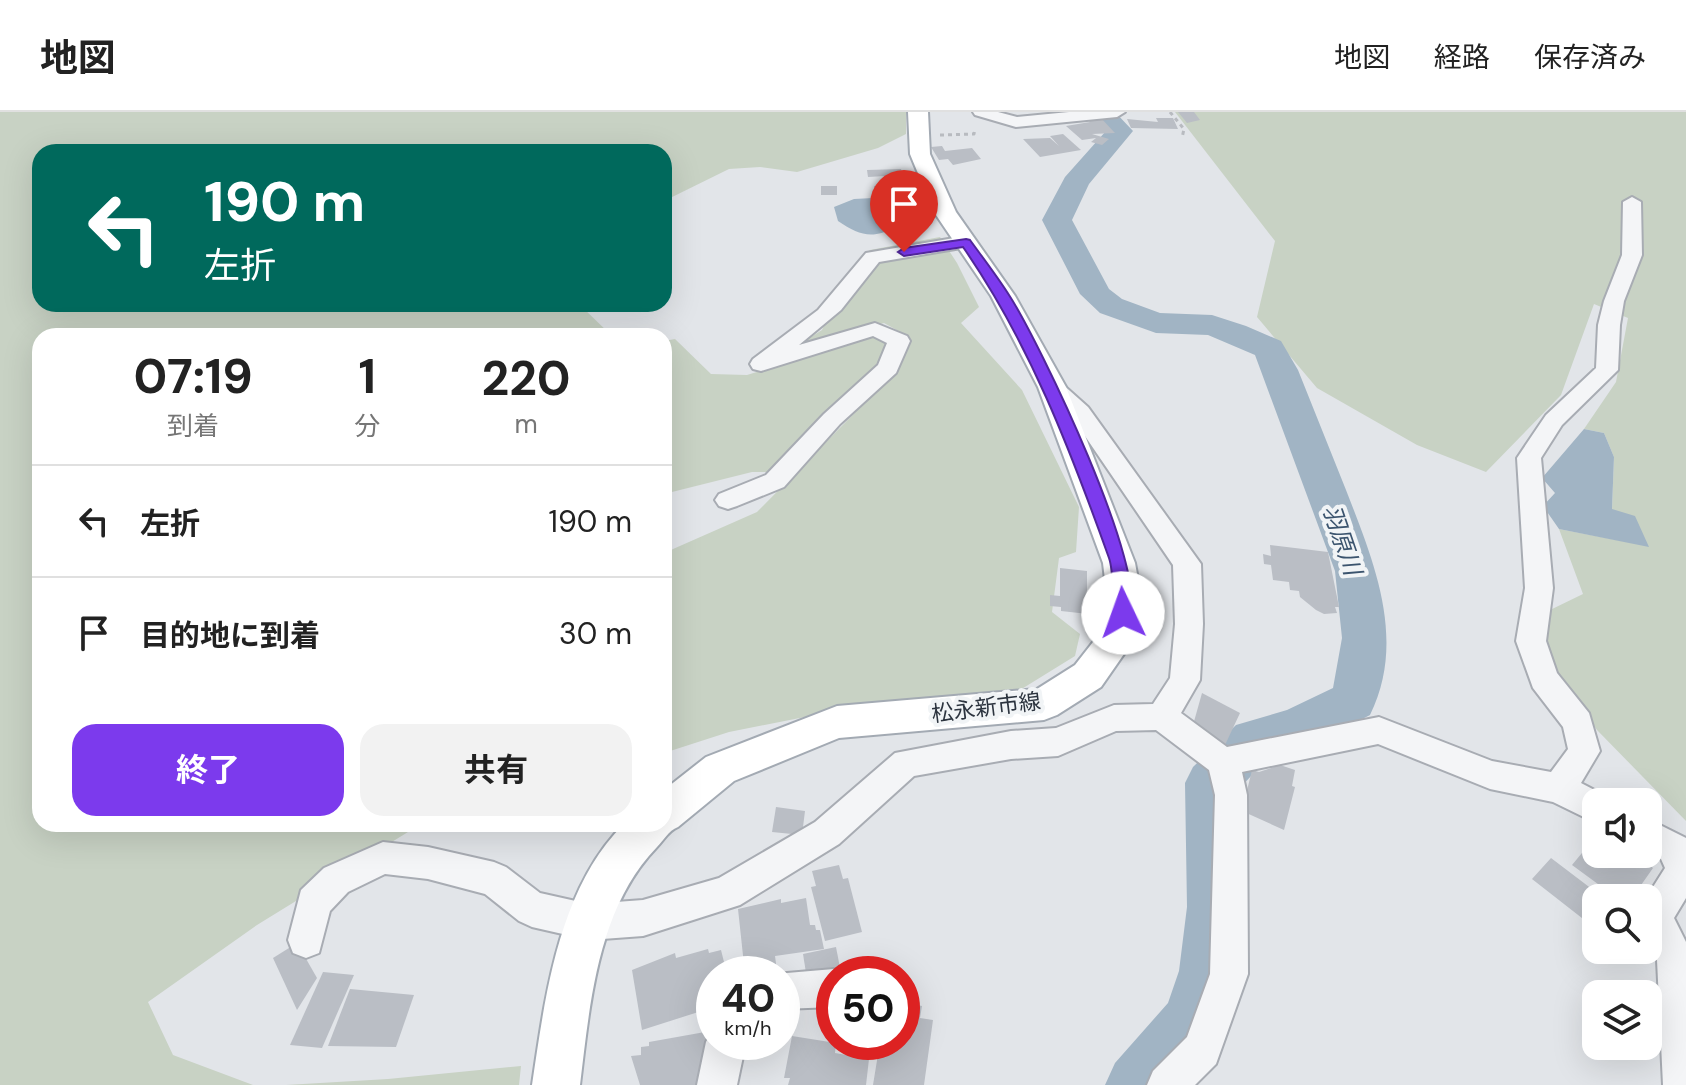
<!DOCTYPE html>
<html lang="ja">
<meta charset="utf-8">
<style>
:root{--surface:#fff;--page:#f2f2f2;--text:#222;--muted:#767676;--line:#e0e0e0;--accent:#7c3aed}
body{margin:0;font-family:"DM Sans","Noto Sans JP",sans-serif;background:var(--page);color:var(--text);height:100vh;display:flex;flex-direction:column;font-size:30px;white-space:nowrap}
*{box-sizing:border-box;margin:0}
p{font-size:26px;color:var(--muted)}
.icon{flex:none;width:44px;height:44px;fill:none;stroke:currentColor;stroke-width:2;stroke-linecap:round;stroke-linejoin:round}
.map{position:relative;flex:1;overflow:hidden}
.side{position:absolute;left:32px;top:216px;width:640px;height:504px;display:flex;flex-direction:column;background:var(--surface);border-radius:24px;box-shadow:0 8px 32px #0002}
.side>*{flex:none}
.top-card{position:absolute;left:32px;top:32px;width:640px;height:168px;border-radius:24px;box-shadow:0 8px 32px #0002;background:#00695c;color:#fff;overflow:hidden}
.controls{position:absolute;left:1582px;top:676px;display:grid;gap:16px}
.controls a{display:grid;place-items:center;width:80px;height:80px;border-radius:16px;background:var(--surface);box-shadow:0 8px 32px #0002;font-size:40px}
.speed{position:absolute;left:696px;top:844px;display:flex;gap:16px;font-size:40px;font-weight:700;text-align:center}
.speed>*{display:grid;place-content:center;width:104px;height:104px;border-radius:50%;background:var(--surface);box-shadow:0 8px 32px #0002;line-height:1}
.speed small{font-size:20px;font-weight:400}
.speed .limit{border:12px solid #d22;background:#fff;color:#111}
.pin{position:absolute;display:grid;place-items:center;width:68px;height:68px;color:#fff;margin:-82px -34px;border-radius:50% 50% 50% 0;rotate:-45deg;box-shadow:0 0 8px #0007}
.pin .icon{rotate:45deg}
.me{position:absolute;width:88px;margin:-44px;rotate:357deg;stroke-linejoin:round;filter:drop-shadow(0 0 6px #0008)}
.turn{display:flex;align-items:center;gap:28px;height:168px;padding:0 40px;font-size:36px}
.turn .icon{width:104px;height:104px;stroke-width:2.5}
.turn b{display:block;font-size:56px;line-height:68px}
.eta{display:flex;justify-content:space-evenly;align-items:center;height:136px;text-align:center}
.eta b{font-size:48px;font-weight:700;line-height:56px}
.button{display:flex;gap:16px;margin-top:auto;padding:16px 40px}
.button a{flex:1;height:92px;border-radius:24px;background:var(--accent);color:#fff;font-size:32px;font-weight:700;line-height:92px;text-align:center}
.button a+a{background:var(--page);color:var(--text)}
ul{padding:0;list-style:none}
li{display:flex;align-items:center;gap:24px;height:112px;padding:0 40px;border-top:2px solid var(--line)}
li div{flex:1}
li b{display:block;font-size:30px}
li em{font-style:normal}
header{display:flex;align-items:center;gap:48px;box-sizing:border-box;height:112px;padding:0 40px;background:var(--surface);border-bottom:2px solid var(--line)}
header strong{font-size:38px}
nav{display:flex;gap:44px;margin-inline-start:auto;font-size:28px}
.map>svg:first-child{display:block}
.green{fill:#c8d2c4}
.water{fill:#a1b4c4}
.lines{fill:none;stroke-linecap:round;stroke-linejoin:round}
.river{fill:#a1b4c4;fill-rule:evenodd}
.building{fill:#babec5}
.minor-casing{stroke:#a8acb3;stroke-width:4}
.major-casing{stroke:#a3aab3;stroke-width:4}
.path{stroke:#b8bbc0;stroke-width:3;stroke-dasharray:4 4;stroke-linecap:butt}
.minor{fill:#f4f5f7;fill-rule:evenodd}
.major{fill:#fff;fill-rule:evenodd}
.route{fill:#7c3aed;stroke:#51269a;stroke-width:2}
.labels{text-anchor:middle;stroke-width:8;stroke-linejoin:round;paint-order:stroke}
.street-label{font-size:22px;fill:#2c343f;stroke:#f1f4f6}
.water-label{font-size:24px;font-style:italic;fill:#3b546e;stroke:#f1f4f6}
</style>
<header>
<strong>地図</strong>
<nav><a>地図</a><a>経路</a><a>保存済み</a></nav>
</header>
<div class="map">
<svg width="1686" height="973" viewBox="0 0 1686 973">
<rect width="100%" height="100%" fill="#e2e5e9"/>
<g class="green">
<polygon points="0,0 906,0 906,22 878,36 797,60 760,55 729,57 664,89 664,40 40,40 40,192 579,192 612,224 40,224 40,712 421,712 257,813 148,890 173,943 253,973 0,973"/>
<polygon points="1175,0 1686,0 1686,709 1597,618 1544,542 1548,499 1583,482 1559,417 1648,434 1612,398 1614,345 1604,321 1584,317 1616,270 1628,206 1594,192 1561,283 1486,360 1417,333 1317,276 1257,205 1275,129"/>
<polygon points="940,125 957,151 979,195 961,211 1022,278 1079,395 1076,440 1059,446 1052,500 1080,522 1075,544 1020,578 840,598 729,620 664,641 664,441 757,400 898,257 910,233 904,222 884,211 790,238 822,218 843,173 870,138"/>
<polygon points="876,224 889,235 884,250 769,360 752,360 664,382 664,229 675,227 711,262 747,263"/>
<polygon points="521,954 519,973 286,973 388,967"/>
</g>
<g class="water">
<path d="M 873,86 L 888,95 L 895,115 C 872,128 859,123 838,109 L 834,95 L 854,87 Z"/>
<polygon points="1584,317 1604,321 1614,345 1612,397 1635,404 1649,435 1559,417 1543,394 1555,381 1542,366"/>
</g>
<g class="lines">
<path class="river" d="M 1089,0 L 1115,0 L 1133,19 L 1089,72 L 1072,108 L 1109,177 L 1122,187 L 1160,201 L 1212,203 L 1246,214 L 1281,229 L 1298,258 C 1314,298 1330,338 1346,378 C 1374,450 1407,528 1370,603 L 1314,632 L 1269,645 L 1237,679 C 1245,786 1256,886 1179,973 L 1105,973 L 1115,951 L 1168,891 L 1179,859 L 1187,795 L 1185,671 L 1193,655 L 1236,613 L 1287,598 L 1333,576 L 1342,526 L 1335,459 L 1255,243 L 1208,223 L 1156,221 L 1100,201 L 1080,182 L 1042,108 L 1065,65 L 1106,19 Z"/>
</g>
<g class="building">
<polygon points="1178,0 1194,0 1200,8 1187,11"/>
<polygon points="1100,5 1115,21 1092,22 1109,27 1102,33 1091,30 1096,26 1082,28 1066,14 1090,10 1086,7"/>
<polygon points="1156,6 1173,6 1178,17 1131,16 1127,7 1158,10"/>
<polygon points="1063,22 1081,38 1040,45 1023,27 1050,26 1059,34 1050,24"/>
<polygon points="942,34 945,39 972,36 981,47 953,53 948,47 939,48 931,35"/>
<polygon points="901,57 903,63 868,65 867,58"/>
<rect x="821" y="74" width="16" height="9"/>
<polygon points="874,74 899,74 900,80 875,80"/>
<polygon points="1270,433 1328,440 1339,495 1335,495 1337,501 1324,502 1316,498 1300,485 1299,479 1290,478 1289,470 1273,468 1271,453 1264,452 1263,442 1271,444"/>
<polygon points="1060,456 1087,459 1087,479 1093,480 1092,485 1087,484 1088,502 1061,499 1061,495 1050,494 1050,483 1060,484"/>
<polygon points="1202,581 1240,601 1225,633 1202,622 1193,613"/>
<polygon points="1280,653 1295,658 1292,674 1295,675 1284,718 1242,699 1252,658 1259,660"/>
<polygon points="776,695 805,699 802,723 772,720"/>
<polygon points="1596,724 1596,742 1638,742 1653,756 1632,786 1617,786 1572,753"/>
<polygon points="1551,746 1601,784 1606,779 1615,786 1596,786 1596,817 1532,767"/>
<polygon points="839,753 843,767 848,766 862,820 825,829 811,775 816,774 812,759"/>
<polygon points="806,786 810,813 815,813 816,818 820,818 824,837 775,844 777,859 745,862 738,797 781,787 781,791"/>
<polygon points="297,831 317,866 297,898 273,846"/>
<polygon points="836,835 841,861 807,867 803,842"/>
<polygon points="708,837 709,841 721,838 727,862 714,862 714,895 642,918 632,858 675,841 676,846"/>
<polygon points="323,860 354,863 322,936 290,933"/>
<polygon points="350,877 414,883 396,935 328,934"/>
<polygon points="902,890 922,894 920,906 933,908 924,973 873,973 880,930 902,930"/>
<polygon points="705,920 709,970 705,973 640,973 631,944 641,943 641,935 649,934 649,930"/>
<polygon points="792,924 836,931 835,941 869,947 866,973 788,973 790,966 784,966"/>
</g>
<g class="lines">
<defs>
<g id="minor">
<polygon points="973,0 998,0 1017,5 1069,0 1125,0 1117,5 1016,15 975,3"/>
<polygon points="1632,85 1641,90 1642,143 1624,189 1620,213 1618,258 1562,313 1541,346 1553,476 1546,529 1557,561 1589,601 1600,639 1581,671 1608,685 1610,690 1596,690 1596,711 1553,690 1490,677 1378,632 1242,660 1247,683 1248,862 1216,952 1195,973 1147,973 1153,959 1187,925 1210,862 1215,683 1209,658 1156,618 1116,619 1058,644 1011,647 914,664 839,732 740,793 643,824 589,828 532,815 519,809 485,782 428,767 385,762 348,780 330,799 319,841 306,846 293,841 288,828 301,778 324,756 383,730 428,735 494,750 506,755 540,781 589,792 643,788 719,766 815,710 895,641 1011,619 1056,616 1114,593 1153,592 1170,566 1175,512 1173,453 1072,305 1041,275 1044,270 1060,270 1088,295 1201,452 1203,512 1200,568 1181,601 1227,635 1379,605 1492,649 1551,660 1568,637 1563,615 1533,576 1516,529 1525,476 1517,346 1546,303 1596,256 1598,213 1604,189 1622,143 1623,90"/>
<polygon points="966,124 973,126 976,130 973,134 879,150 841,198 799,233 875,211 907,224 910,229 896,261 840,312 784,375 737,394 728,397 719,394 715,388 719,382 766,363 824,302 878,253 887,231 873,224 761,259 753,257 750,252 753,247 818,198 866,141"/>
<polygon points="1648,707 1686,726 1686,786 1674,806 1686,830 1686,973 1663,973 1657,848 1648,830 1646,786 1665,756 1661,747 1648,741"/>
<polygon points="834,857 846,862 834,862 834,895 782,897 782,862 775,862"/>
<polygon points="714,915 714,930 746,930 737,973 697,973 706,930"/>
</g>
<path id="major" d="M 908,0 L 928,0 L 930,42 L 956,100 L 1015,184 L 1066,275 L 1135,451 L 1141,484 L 1138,519 L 1133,529 L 1101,575 L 1057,603 L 1044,608 L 839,626 L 734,669 L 678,715 C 668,719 664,728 657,735 C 597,797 590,892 580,973 L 532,973 C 545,886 558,777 624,712 L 664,712 L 664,678 L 706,645 L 837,594 L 1037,577 L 1075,553 L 1104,516 L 1107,484 L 1103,451 L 1038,275 L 991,184 L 934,100 L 910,42 Z"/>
</defs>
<use href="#minor" class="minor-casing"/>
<use href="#major" class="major-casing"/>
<g class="path">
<polyline points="1170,0 1184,17 1182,26"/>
<polyline points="940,23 974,22 975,17"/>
</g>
<use href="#minor" class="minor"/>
<use href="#major" class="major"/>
</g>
<path class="route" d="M 966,127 L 970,128 C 983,146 997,164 1009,183 C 1039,229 1151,462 1129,506 L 1116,506 C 1111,496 1115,463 1109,446 C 1070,337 1029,230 963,135 L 904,144 L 898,140 L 904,136 Z"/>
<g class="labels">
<g class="street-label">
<text transform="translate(986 595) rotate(-7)" y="8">松永新市線</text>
</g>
<g class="water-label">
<text transform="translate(1342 428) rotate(71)" y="8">羽原川</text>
</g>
</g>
</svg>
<div class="controls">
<a><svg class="icon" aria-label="sound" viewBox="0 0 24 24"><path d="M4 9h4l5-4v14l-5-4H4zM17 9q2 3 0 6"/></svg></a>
<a><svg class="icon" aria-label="search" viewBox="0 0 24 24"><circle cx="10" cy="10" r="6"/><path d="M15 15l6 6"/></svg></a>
<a><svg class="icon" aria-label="layers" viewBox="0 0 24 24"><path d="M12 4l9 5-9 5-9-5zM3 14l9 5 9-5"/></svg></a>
</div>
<div class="speed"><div>40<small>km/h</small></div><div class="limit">50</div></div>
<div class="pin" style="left:904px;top:140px;background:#d93025"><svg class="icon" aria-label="arrive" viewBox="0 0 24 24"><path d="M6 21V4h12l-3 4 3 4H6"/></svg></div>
<svg class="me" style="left:1123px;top:501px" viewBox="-20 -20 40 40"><circle r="19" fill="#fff"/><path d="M0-13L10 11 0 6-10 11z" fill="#7c3aed"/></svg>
<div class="top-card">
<div class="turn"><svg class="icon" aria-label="left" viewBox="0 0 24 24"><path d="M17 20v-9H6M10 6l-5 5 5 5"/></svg><div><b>190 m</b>左折</div></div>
</div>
<section class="side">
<div class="eta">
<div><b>07:19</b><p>到着</p></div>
<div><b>1</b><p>分</p></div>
<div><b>220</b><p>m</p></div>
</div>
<ul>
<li><svg class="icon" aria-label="left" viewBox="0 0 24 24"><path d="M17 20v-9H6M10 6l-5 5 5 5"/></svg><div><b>左折</b></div><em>190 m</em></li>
<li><svg class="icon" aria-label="arrive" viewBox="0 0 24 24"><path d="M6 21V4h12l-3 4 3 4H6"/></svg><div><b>目的地に到着</b></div><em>30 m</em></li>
</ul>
<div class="button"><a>終了</a><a>共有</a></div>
</section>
</div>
